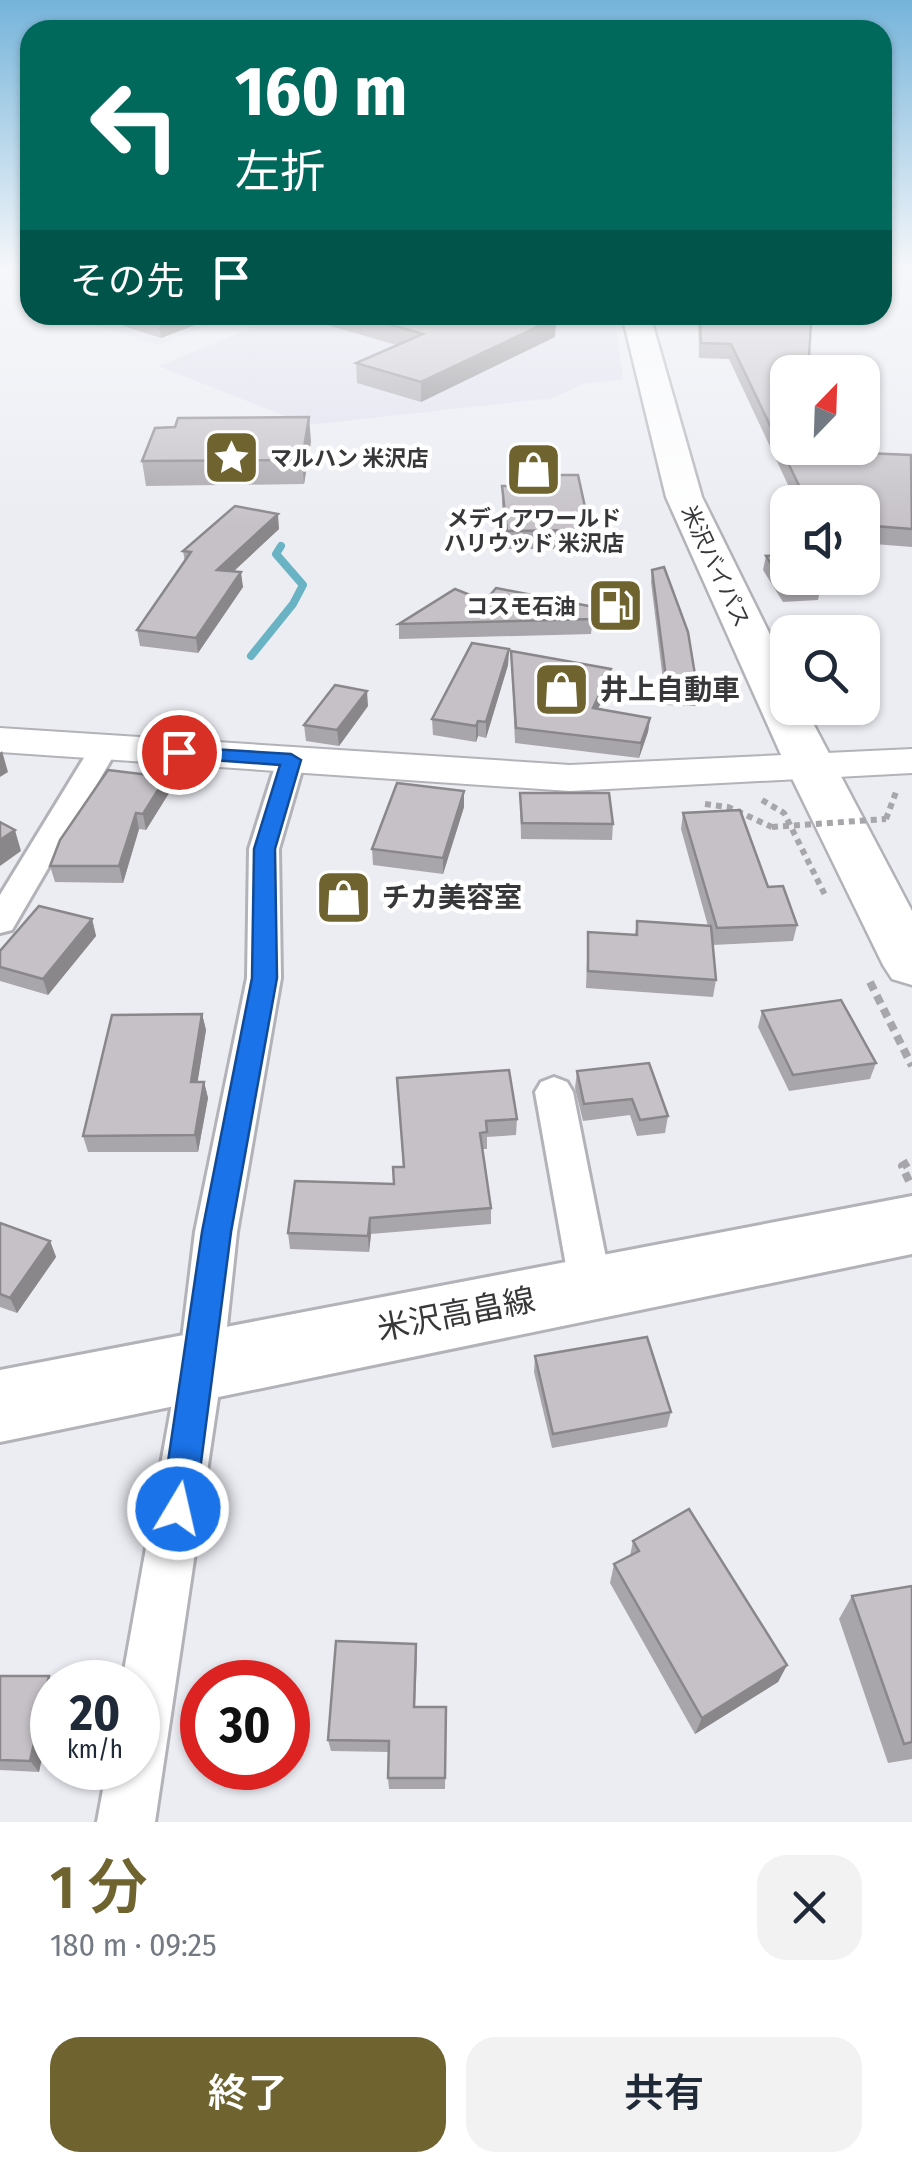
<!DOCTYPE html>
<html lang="ja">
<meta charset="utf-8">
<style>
:root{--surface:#fff;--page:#f2f2f3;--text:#1f2937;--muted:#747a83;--accent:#6f6330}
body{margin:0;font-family:"Fira Sans Condensed","Noto Sans JP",sans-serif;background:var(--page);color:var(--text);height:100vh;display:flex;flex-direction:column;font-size:38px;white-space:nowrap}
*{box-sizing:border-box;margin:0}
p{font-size:32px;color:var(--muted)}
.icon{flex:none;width:55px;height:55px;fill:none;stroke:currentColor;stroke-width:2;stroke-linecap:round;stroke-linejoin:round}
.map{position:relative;height:1822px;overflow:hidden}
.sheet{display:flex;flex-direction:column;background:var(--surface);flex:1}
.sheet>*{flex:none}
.top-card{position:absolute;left:20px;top:20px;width:872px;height:305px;border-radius:30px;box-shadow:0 2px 8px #0004;background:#00695c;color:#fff;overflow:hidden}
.needle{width:65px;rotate:23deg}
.controls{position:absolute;left:770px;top:355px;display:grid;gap:20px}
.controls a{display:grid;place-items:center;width:110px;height:110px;border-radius:20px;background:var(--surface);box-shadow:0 2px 8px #0004;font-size:50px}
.speed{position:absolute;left:30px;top:1660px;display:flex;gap:20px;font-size:50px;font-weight:700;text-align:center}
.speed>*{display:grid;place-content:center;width:130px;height:130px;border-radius:50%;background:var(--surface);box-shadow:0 2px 8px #0004;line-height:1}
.speed small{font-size:25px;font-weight:400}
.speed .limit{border:15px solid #d22;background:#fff;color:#111}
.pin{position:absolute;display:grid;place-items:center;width:85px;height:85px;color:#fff;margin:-42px;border:5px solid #fff;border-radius:50%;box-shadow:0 2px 10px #0007}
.me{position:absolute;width:110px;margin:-55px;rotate:9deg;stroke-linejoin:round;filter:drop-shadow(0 0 8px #0008)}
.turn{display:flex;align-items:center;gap:35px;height:210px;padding:0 50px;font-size:45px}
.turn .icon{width:130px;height:130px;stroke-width:2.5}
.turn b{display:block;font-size:70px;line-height:85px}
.then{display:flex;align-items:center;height:95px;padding:0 50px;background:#0003;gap:20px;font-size:38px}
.round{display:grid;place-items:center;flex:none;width:105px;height:105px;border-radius:30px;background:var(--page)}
.head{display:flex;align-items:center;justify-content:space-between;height:170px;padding:0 50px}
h1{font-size:60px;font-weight:600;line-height:75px;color:var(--accent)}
.button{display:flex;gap:20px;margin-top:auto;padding:20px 50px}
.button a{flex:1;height:115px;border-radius:30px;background:var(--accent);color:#fff;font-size:40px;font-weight:600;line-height:115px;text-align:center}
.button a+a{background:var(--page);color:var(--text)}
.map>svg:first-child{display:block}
.built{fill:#e0e0ee}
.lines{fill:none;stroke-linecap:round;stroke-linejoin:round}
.stream{stroke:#6ab3c4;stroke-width:8}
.street-casing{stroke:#b2b2b8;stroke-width:6}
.secondary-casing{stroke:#b2b2b8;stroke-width:4}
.primary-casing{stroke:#b2b2b8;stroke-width:6}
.highway-casing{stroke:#b2b2b8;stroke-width:5}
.path-far1{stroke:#a6a6ab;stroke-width:6;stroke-dasharray:6 5;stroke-linecap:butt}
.path{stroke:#a6a6ab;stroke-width:8;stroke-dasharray:9 6;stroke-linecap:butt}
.street{fill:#fff;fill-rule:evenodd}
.secondary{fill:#fff;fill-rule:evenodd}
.primary{fill:#fff;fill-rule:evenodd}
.highway{fill:#fff;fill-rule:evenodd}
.path-bridge{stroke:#a6a6ab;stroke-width:6;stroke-dasharray:6 5;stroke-linecap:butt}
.wall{fill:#a9a6ab}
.shaded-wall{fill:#8a878b}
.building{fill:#c5c1c7;stroke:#8a878b;stroke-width:2.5}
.route{fill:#1a73e8;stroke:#114b97;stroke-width:2.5}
.labels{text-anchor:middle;stroke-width:9;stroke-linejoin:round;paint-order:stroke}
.far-poi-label{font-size:22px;font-weight:bold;fill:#38383b;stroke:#fff;text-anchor:start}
.far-street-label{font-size:22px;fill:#38383b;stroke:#fff}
.poi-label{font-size:28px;font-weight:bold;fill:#38383b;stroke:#fff;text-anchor:start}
.near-street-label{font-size:32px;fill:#38383b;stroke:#fff}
</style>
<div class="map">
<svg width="912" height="1822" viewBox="0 0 912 1822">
<rect width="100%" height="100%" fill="#ecedf3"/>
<g class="built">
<polygon points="65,315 235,315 158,345"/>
<polygon points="283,315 491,315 616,324 623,380 585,383 553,398 308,425 158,366"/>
</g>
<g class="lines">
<polyline class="stream" points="251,656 293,604 303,585 276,554 281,546"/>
<defs>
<g id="street">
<polygon points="104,740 118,748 12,930 0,933 0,895 90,748"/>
<polygon points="291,751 301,754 305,760 279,849 281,978 237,1232 223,1364 155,1822 97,1822 107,1768 138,1768 138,1682 122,1682 179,1364 195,1232 247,978 249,849 277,760 281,754"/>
<polygon points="554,1077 567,1082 573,1092 612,1288 606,1302 591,1307 576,1302 570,1288 535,1092 541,1082"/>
</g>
<polygon id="secondary" points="0,728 570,765 912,749 912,773 570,791 0,752"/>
<polygon id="primary" points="912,1196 912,1254 0,1442 0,1370"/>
<polygon id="highway" points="622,315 650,315 702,497 788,671 788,708 805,708 912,911 912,985 892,979 883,965 786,766 666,497"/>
</defs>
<use href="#street" class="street-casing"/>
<use href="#secondary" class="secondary-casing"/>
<use href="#primary" class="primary-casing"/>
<use href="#highway" class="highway-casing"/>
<g class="path-far1">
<polyline points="762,800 784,813 825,895"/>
<polyline points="705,804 728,807 772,827"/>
<polyline points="886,819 896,792"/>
</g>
<g class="path">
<polyline points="870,982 912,1066"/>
<polyline points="909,1181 902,1166 912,1160"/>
</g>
<use href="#street" class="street"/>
<use href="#secondary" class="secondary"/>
<use href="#primary" class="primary"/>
<use href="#highway" class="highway"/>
<polyline class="path-bridge" points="772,827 886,819"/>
</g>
<g class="wall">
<polygon points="89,315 221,315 161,338"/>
<polygon points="293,315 543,315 556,318 555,337 421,402 357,383 356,363 396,345"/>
<polygon points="698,315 738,315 735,318 788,372 842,452 912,456 912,547 862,543 862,502 796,502 729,359 699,358"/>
<polygon points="311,441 304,484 146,486 142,461"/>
<polygon points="535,475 590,530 588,549 507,549 502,504 502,486 535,486"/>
<polygon points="279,529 233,572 243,587 198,653 140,646 137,630 185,562 183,551"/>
<polygon points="766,556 821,585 818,600 783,602 763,570"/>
<polygon points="652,570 698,693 696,706 666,705 651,582"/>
<polygon points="485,601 594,607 591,634 399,639 399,624"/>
<polygon points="509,649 508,665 486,738 478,736 476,742 433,735 432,719"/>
<polygon points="511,651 610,683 598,708 650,718 648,732 639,758 515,743"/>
<polygon points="368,706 339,746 306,741 304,725"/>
<polygon points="169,793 146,830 139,829 123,883 55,882 50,866"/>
<polygon points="520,793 613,824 612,840 521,839"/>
<polygon points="464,807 443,874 373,865 372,849"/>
<polygon points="683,813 768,887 797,925 793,941 713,945 716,980 713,997 586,988 588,932 635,935 637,921 708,926 681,829"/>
<polygon points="92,919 96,936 48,995 0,981 0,951"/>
<polygon points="762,1011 876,1063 870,1079 789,1091 758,1027"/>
<polygon points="202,1014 206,1030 197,1082 204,1082 208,1098 198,1152 88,1152 83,1136"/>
<polygon points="577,1071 668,1116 665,1133 637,1136 630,1115 583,1121 575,1088"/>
<polygon points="397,1078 517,1119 516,1135 487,1137 487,1149 482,1149 491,1208 491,1224 371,1234 369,1252 290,1249 288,1233 394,1184 403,1167"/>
<polygon points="0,1223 50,1241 56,1257 17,1313 0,1307"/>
<polygon points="535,1356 671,1412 667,1427 552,1448 534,1372"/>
<polygon points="633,1541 787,1665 778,1682 695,1734 610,1583 614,1564 630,1556"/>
<polygon points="912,1586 912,1759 888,1763 839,1619 852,1596"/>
<polygon points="417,1656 415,1707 446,1707 445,1789 389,1789 388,1778 389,1752 331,1751 328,1740"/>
<polygon points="0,1676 49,1676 53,1682 52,1710 39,1772 0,1770"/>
</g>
<g class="shaded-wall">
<polygon points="167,315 221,315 161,338 158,318"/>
<polygon points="556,318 555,337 421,402 421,382"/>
<polygon points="309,417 311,441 304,484 302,460"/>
<polygon points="278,514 279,529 219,585 217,570"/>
<polygon points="241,572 243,587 198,653 196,638"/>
<polygon points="509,649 508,665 486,738 486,722"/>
<polygon points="611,669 610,683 592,722 593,708"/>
<polygon points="367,691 368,706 339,746 337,730"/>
<polygon points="650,718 648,732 639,758 641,743"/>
<polygon points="478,721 478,736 476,742 476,726"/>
<polygon points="2,751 8,772 0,777 0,753"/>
<polygon points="166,777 169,793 146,830 143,814"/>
<polygon points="464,791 464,807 443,874 443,858"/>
<polygon points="136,813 139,829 123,883 119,866"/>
<polygon points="15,830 21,851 0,866 0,840"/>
<polygon points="92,919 96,936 48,995 43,979"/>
<polygon points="202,1014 206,1030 195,1098 191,1082"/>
<polygon points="204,1082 208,1098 198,1152 195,1135"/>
<polygon points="370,1218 371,1234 369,1252 368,1236"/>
<polygon points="50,1241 56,1257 17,1313 10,1298"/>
<polygon points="787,1665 778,1682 695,1734 702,1718"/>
<polygon points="49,1676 53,1682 52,1710 39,1772 30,1761"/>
</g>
<g class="building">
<polygon points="147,315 167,315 158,318"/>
<polygon points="357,315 543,315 556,318 421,382 356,363 423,334"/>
<polygon points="700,315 726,315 724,317 811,324 808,372 788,372 788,448 839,448 842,452 911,455 912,529 862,525 862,502 833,502 832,496 804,496 731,344 701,343"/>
<polygon points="309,417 302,460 142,461 155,428 175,427 178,418"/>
<polygon points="535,475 578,475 590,530 507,531 502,486 537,486"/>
<polygon points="235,506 278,514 217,570 241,572 196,638 137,630 191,552 183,551"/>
<polygon points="788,555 788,578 816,578 821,585 786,587 766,556"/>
<polygon points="664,567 688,632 698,693 668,693 652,570"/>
<polygon points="496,588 594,607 593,619 399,624 455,589 485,601"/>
<polygon points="472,643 509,649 486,722 478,721 476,726 432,719"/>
<polygon points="511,651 611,669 593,708 650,718 641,743 516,728"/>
<polygon points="335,685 367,691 337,730 304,725"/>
<polygon points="108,770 166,777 143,814 136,813 119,866 50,866 60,840"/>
<polygon points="397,783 464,791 443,858 372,849"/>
<polygon points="520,793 609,793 613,824 522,823"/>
<polygon points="740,810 768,887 783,886 797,925 717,928 683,813"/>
<polygon points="0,822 15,830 0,840"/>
<polygon points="39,906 92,919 43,979 0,967 0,951"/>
<polygon points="637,921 711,926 716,980 588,971 588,932 637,935"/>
<polygon points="841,1000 876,1063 793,1075 762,1011"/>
<polygon points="202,1014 191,1082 204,1082 195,1135 83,1136 112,1015"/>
<polygon points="649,1063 668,1116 640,1120 632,1099 584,1104 577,1071"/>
<polygon points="509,1070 517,1119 486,1121 487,1132 480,1133 491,1208 370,1218 368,1236 288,1233 295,1181 394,1184 393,1167 404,1167 397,1078"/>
<polygon points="0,1223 50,1241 10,1298 0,1294"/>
<polygon points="647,1337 671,1412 553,1434 535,1356"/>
<polygon points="689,1509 787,1665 702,1718 614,1564 639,1551 633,1541"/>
<polygon points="912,1586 912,1742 904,1744 852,1596"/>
<polygon points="336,1641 416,1644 414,1707 446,1707 445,1778 388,1778 389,1741 328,1740"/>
<polygon points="0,1676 49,1676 30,1761 0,1760"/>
</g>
<linearGradient id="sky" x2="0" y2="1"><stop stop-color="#75b4da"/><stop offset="0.51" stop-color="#f6f7fa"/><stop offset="1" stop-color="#f6f7fa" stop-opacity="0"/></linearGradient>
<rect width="912" height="527" fill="url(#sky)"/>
<polygon class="route" points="179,747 291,754 301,760 275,849 277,978 231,1232 195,1509 190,1521 178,1526 166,1521 161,1509 202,1232 252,978 254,849 280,765 172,757 172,748"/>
<defs>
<symbol id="sight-square" viewBox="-11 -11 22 22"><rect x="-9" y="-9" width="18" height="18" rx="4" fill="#6f6330" stroke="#fff"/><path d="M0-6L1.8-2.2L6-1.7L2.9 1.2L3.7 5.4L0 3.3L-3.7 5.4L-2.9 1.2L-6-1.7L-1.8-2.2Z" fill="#fff"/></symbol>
<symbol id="shop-square" viewBox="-11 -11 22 22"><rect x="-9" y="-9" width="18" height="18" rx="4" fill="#6f6330" stroke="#fff"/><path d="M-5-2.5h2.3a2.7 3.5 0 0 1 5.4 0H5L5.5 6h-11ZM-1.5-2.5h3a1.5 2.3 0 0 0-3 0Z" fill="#fff"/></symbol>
<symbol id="fuel-square" viewBox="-11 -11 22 22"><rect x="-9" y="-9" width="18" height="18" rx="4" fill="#6f6330" stroke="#fff"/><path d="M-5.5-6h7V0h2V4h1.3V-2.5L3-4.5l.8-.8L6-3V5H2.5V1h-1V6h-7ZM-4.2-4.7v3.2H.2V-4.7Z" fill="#fff"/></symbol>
</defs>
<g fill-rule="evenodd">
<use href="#sight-square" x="200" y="426" width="63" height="63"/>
<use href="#shop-square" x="502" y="438" width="63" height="63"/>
<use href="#fuel-square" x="584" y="574" width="63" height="63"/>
<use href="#shop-square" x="530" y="658" width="63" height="63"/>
<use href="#shop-square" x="312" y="866" width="63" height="63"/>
</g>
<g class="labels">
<g class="far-poi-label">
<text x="270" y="466">マルハン 米沢店</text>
<text x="534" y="526" text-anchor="middle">メディアワールド<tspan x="534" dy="25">ハリウッド 米沢店</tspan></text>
<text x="576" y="614" text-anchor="end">コスモ石油</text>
</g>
<g class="far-street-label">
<text transform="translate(716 566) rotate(65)" y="8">米沢バイパス</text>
</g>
<g class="poi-label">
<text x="600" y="699">井上自動車</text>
<text x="382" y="907">チカ美容室</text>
</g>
<g class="near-street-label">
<text transform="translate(456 1314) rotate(-11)" y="11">米沢高畠線</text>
</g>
</g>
</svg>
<div class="controls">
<a><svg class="needle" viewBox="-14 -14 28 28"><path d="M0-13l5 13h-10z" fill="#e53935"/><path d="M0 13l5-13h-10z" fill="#747a83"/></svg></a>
<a><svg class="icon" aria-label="sound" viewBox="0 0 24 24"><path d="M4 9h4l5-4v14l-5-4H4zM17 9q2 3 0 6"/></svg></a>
<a><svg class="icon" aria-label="search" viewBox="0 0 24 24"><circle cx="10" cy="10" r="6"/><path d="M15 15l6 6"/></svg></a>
</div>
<div class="speed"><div>20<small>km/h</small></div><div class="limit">30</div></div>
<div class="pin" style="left:179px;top:752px;background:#d93025"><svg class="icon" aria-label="arrive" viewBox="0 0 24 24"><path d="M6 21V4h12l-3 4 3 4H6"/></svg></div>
<svg class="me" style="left:178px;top:1509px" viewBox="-20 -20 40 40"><circle r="17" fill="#1a73e8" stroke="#fff" stroke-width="3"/><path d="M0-11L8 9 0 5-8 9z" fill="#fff"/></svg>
<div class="top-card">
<div class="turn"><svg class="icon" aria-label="left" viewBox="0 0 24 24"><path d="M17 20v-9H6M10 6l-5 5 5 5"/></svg><div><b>160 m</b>左折</div></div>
<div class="then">その先<svg class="icon" aria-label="arrive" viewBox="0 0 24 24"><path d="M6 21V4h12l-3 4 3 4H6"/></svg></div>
</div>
</div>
<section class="sheet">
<div class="head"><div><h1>1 分</h1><p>180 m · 09:25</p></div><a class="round"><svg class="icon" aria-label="close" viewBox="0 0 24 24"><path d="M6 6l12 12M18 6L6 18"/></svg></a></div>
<div class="button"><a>終了</a><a>共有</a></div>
</section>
